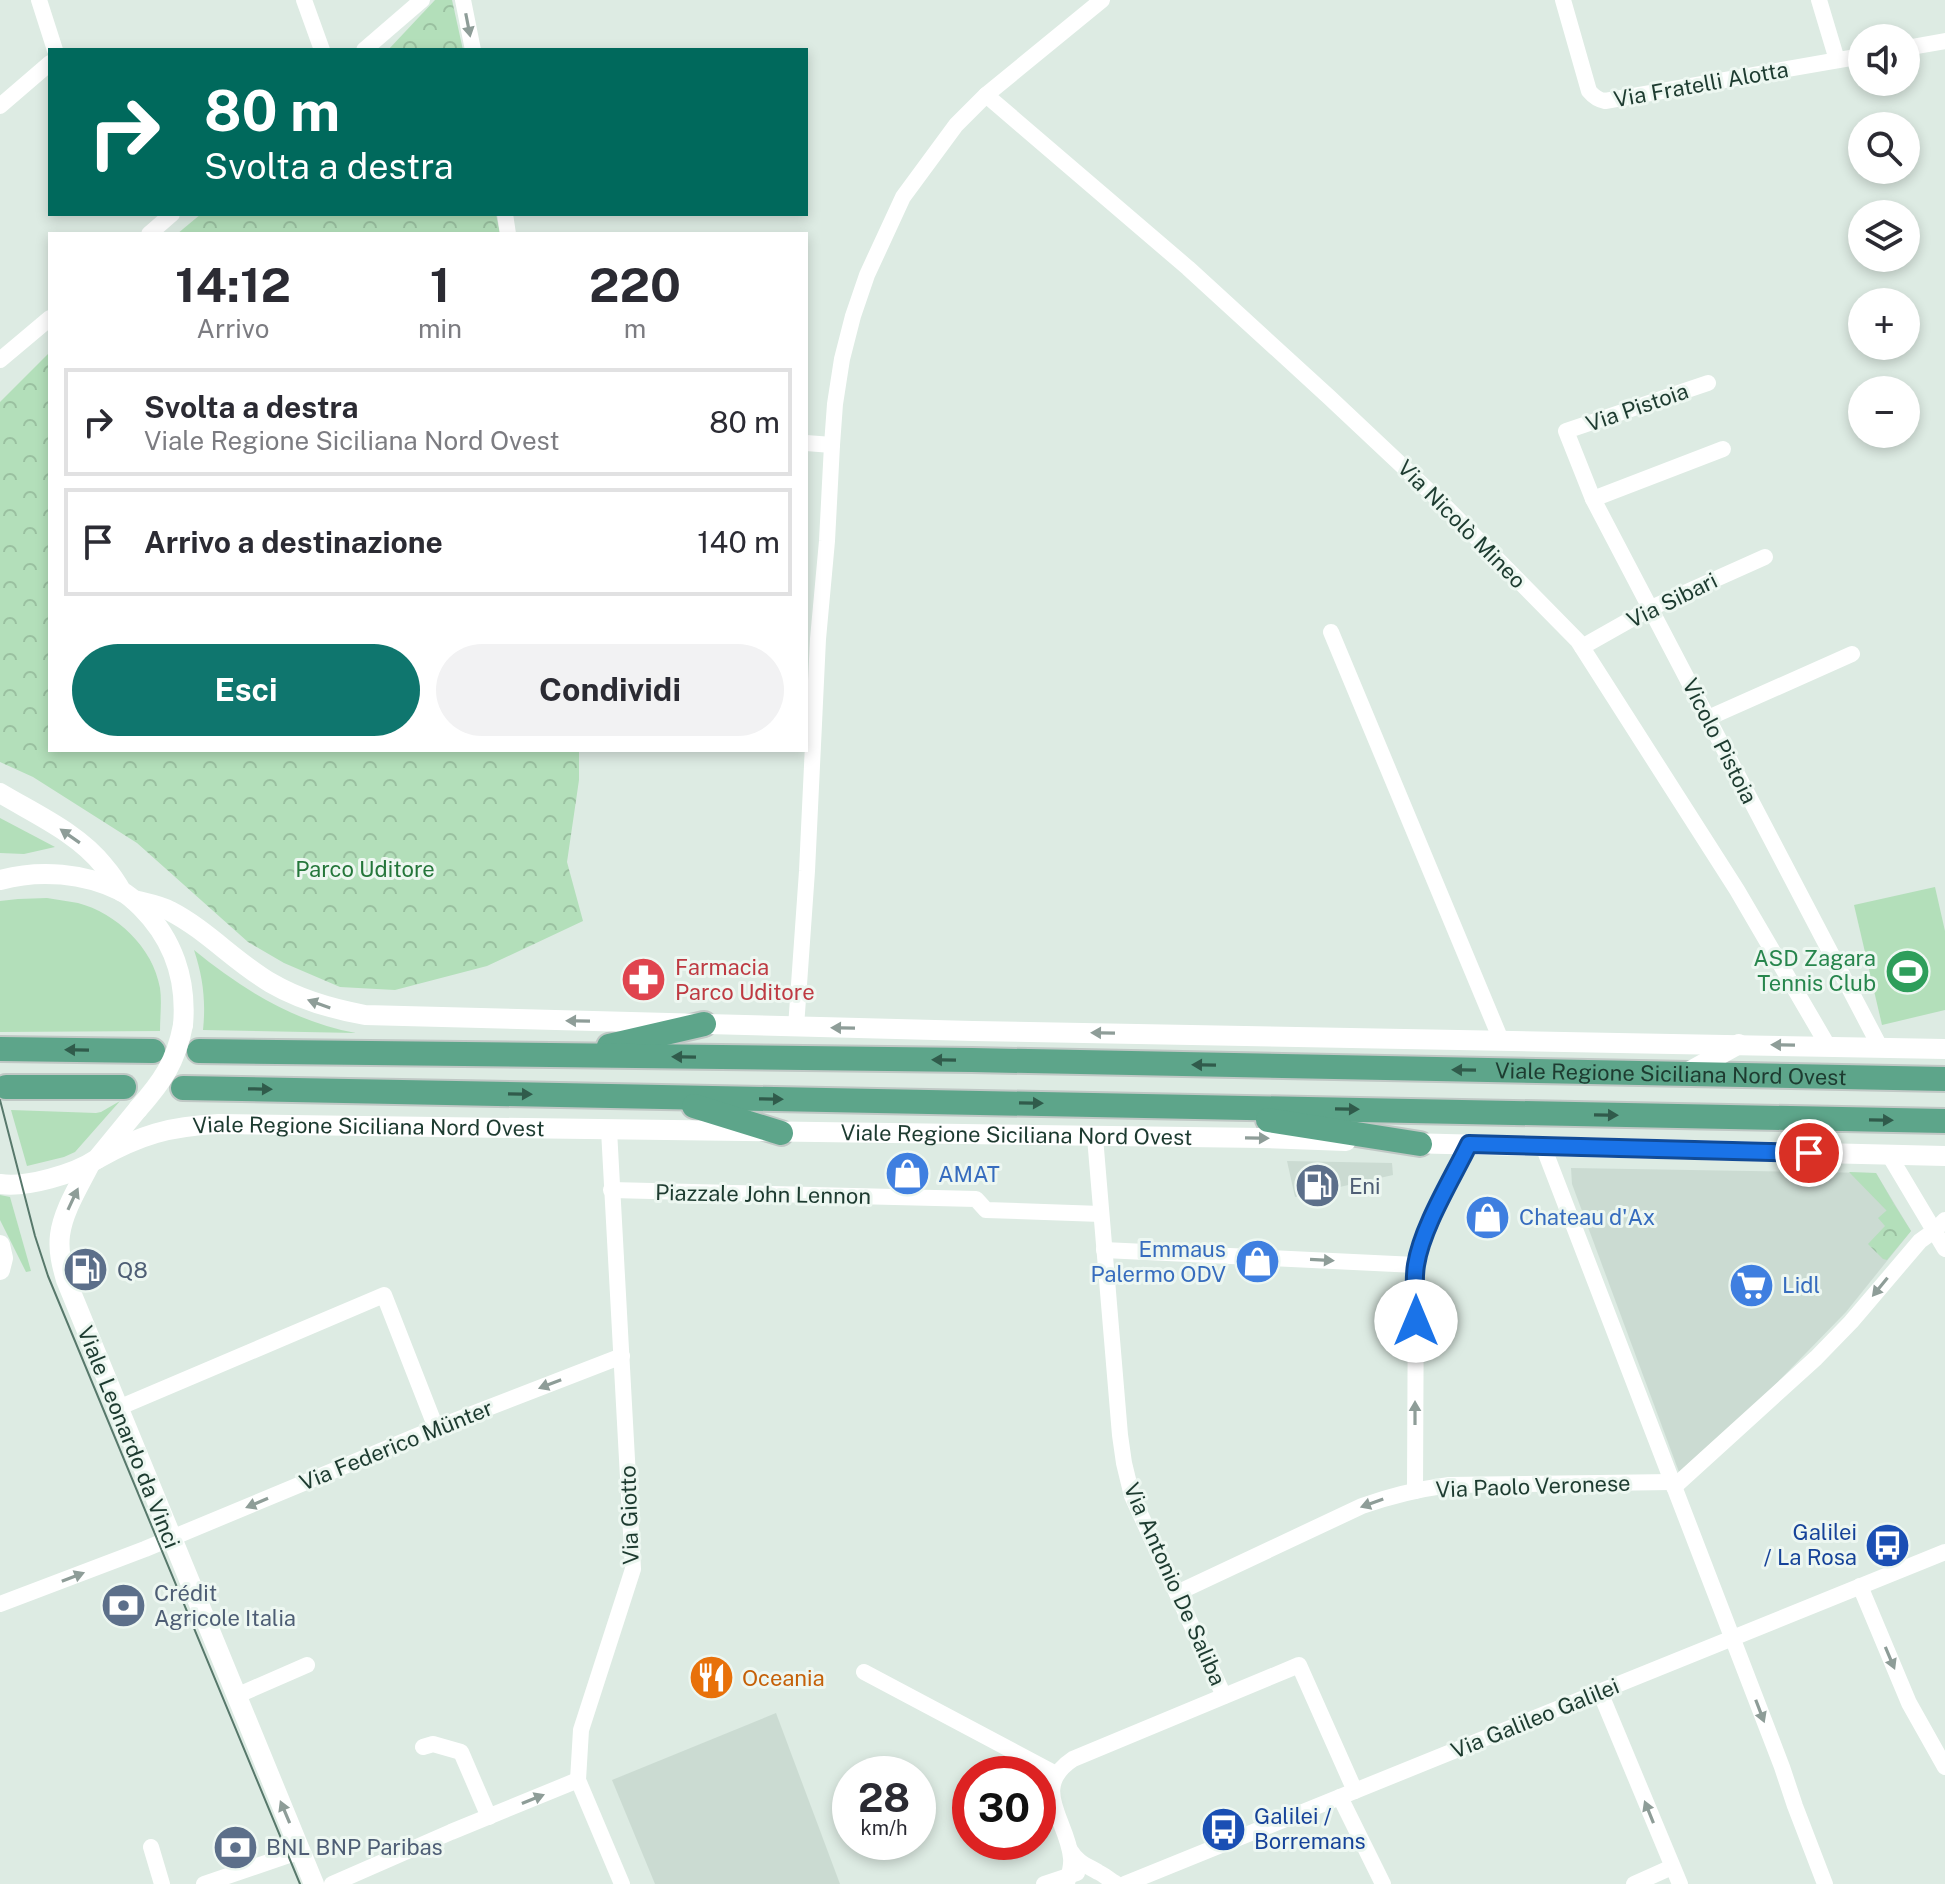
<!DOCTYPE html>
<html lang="it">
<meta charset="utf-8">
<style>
:root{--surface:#fff;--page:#f2f2f3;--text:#2b2b33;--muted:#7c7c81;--line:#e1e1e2;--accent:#0f766e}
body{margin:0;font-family:"Public Sans",sans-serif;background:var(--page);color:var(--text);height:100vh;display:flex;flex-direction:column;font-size:30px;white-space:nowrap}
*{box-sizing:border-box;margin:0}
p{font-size:26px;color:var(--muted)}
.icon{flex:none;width:44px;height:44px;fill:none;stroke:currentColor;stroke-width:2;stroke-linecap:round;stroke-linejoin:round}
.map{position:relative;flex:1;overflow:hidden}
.side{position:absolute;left:48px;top:232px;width:760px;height:520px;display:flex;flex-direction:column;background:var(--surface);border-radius:0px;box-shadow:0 4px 12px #0003}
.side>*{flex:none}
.banner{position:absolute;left:48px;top:48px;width:760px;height:168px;border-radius:0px;box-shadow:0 4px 12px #0003;background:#00695c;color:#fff;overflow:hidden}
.fabs{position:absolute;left:1848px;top:24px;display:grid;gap:16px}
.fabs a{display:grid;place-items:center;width:72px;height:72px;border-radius:50%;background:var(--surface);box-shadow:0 4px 12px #0003;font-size:40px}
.speed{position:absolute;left:832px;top:1756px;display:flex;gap:16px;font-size:40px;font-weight:700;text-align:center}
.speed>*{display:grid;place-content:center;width:104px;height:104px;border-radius:50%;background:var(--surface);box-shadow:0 4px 12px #0003;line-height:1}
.speed small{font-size:20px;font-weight:400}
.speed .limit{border:12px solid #d22;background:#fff;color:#111}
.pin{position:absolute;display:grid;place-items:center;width:68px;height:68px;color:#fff;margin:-34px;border:4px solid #fff;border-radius:50%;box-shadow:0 2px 8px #0007}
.me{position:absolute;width:88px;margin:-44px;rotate:0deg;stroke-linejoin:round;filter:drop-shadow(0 0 6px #0008)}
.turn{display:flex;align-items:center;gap:28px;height:168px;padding:0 24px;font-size:36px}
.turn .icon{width:104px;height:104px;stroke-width:2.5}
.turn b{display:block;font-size:56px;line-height:68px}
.eta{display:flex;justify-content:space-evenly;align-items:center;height:136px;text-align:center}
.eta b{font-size:48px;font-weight:700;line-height:56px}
.action{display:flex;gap:16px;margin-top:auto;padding:16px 24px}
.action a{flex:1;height:92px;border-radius:48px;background:var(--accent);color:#fff;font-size:32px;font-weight:700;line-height:92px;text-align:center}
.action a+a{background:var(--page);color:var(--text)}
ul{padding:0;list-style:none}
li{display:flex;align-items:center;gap:24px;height:108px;margin:0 16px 12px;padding:0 8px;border:4px solid var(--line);border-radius:0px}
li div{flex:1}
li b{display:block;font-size:30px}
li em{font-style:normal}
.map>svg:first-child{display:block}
.built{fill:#cbdbd2}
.grass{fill:#b3dfba}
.park{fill:url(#park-crowns)}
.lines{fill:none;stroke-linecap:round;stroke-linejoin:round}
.primary-casing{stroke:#c0c8c5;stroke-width:28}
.minor{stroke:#fff;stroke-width:16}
.tertiary{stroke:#fff;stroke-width:20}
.primary{stroke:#5da58a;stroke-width:24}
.tram{stroke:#57786b;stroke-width:2}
.tertiary-bridge{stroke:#fff;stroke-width:20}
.oneway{fill:#8e9d98}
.oneway2{fill:#305b4b}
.route-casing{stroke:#114b97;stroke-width:20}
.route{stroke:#1a73e8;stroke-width:14}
.labels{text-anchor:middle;stroke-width:6;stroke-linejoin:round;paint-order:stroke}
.street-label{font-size:22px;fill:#1d3b30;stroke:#edf7f1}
.park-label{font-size:22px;fill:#24763a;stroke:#edf7f1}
.leisure-label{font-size:22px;fill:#27864d;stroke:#edf7f1;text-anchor:end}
.health-label{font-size:22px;fill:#be3a42;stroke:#edf7f1;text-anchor:start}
.shop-label{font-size:22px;fill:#366cbe;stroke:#edf7f1;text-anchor:start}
.service-label{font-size:22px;fill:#4e5e75;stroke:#edf7f1;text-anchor:start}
.transit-label{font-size:22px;fill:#164399;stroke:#edf7f1;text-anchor:end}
.food-label{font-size:22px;fill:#c56008;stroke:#edf7f1;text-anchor:start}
</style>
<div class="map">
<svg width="1945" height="1884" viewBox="0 0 1945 1884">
<defs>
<pattern id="park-crowns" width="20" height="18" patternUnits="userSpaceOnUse" patternTransform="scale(2)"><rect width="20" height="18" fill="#b3dfba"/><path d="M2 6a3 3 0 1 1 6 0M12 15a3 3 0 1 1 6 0" fill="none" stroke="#9ac0a0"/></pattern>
</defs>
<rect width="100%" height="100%" fill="#ddebe3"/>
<g class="built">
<polygon points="1287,1161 1392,1163 1393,1175 1295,1197"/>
<polygon points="1571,1168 1876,1173 1911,1231 1846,1312 1766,1394 1679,1472 1572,1184"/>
<polygon points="776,1713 840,1884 655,1884 612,1780"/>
</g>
<g class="grass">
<polygon points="0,818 55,847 24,854 0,853"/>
<polygon points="1935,887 1945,931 1945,1010 1882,1025 1854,905"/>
<path d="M 47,898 C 57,900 68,901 78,903 C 116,913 153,947 160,988 C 162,1002 160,1017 160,1031 L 0,1032 L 0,901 L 18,899 Z"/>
<path d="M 194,950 C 242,989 294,1022 356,1033 L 203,1030 C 206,1001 203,977 194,950 Z"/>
<polygon points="120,1101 75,1152 64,1157 27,1166 11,1110 96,1113 101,1112"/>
<polygon points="1849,1172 1876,1173 1894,1204 1887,1211"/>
<polygon points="0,1195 10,1197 31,1271 26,1272 0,1220"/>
</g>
<g class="park">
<polygon points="435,0 452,0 463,50 388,50"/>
<polygon points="201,214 496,214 500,234 177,234"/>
<polygon points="50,352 50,750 579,750 579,780 567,862 583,921 487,966 395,990 340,987 284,963 248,942 137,843 33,777 0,762 0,402"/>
<polygon points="1894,1204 1911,1231 1887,1260 1883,1259 1868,1244 1885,1226 1878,1218"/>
</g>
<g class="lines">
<defs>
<g id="primary">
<polyline points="609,1046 704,1024"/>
<polyline points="0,1049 153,1051"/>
<path id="s2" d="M 199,1051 L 972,1060 L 1945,1079"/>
<polyline points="6,1087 124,1087"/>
<polyline points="183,1088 1945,1121"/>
<polyline points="694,1106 781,1133"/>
<polyline points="1268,1120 1420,1144"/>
</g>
</defs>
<use href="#primary" class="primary-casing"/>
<g class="minor">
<polyline points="39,0 55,50"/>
<polyline points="304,0 322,50"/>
<polyline points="463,0 473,50"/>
<path d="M 1563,0 L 1589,91 C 1594,97 1598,100 1605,101 L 1862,56"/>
<polyline points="1819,0 1837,60"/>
<polyline points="1906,48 1945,41"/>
<polyline points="364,50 422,0"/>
<polyline points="986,95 1188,268 1329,397 1446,507 1578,641 1737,890 1828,1046"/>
<polyline points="0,106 50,63"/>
<polyline points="505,214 508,234"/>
<polyline points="149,234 172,214"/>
<polyline points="0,360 50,318"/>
<polyline points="1708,383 1566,431 1593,499 1880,1047"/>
<polyline points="806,443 832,445"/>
<polyline points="1593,499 1723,449"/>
<polyline points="1331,632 1501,1040"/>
<polyline points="1582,647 1651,608 1765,557"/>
<polyline points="1708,718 1852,654"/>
<polyline points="796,1027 807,871 818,639 827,541 832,445 835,404 842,359 853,316 867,275 903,197 956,125 986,95 1102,0"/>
<polyline points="609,1130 633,1569 581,1730 578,1780 622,1884"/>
<polyline points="1095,1137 1120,1435 1124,1463 1132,1496 1224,1696"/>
<polyline points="1543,1146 1782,1767 1795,1806 1825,1884"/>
<polyline points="1889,1155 1945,1249"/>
<polyline points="611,1190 976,1199 986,1210 1101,1214"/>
<polyline points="1104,1250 1416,1265"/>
<polyline points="118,1408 384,1295 436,1428"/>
<polyline points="1674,1487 1816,1358 1851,1322 1920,1241 1934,1231 1945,1220"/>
<polyline points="1415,1491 1416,1265 1427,1229 1469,1144"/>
<polyline points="1860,1586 1909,1703 1945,1767"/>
<path d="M 1177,1593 L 1362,1506 C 1390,1496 1420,1489 1449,1485 L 1672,1482"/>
<polyline points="0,1604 145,1549 436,1428 622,1356"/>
<polyline points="864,1672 1056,1774"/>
<polyline points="1600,1692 1680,1884"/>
<polyline points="236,1696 307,1665"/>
<polyline points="423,1747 433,1744 461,1752 489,1817"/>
<polyline points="1340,1797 1383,1884"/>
<polyline points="151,1847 162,1884"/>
<path d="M 1070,1850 C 1078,1863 1086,1865 1098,1872 C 1105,1875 1110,1881 1117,1884"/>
<path d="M 1067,1883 C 1069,1875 1072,1866 1071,1858 C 1068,1821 1029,1788 1073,1759 L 1299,1665 L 1355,1791"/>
<polyline points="204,1884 301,1851"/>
<polyline points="332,1884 451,1832 578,1780"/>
<polyline points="1044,1884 1077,1873"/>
<polyline points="1125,1884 1945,1552"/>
<polyline points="1634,1884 1672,1867"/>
</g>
<g class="tertiary">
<path d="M 0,793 C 35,814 78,833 104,866 C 111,874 117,883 122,892"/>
<path d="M 0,880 C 40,869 84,873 121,891 C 129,895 135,901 141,907 C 173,939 187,980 183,1025"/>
<path d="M 134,900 C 145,903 159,905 170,911 C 207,930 235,962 271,983 C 300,1000 332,1009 365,1015 L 973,1031 L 1945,1049"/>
<polyline points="1685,1074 1739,1044"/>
<polyline points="1406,1143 1945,1156"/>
<path id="s1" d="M 97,1159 C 140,1135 170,1126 219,1124 L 1263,1138 L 1346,1141"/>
<path d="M 90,1164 C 79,1186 63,1211 60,1235 C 58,1251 62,1266 66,1280 L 314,1884"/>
<path d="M 0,1184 C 26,1188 75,1174 97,1159 L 138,1109"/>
<polyline points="0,1245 3,1258 0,1270"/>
</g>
<use href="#primary" class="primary"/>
<polyline class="tram" points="0,1100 35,1236 48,1276 300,1884"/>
<path class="tertiary-bridge" d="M 138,1109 C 162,1082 176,1062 183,1025"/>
</g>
<defs><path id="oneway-solid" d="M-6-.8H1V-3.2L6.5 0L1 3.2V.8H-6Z" transform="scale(2)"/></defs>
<g class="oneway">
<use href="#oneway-solid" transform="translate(468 25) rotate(79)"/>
<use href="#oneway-solid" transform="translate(70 836) rotate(-145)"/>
<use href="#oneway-solid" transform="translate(319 1004) rotate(-160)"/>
<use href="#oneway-solid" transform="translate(578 1021) rotate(-179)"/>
<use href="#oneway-solid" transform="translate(843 1028) rotate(-179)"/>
<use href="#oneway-solid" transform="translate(1103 1033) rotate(-179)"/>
<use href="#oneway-solid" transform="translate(1783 1045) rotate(-179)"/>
<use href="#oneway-solid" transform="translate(1257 1138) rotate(1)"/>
<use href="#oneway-solid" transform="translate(73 1199) rotate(-65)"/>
<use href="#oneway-solid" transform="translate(1322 1260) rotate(3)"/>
<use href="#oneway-solid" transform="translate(1880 1287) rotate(129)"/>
<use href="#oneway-solid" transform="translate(550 1384) rotate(159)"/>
<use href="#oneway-solid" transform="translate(1415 1413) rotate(-90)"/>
<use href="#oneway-solid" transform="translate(257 1503) rotate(157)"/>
<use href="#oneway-solid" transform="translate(1372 1503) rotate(160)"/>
<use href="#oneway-solid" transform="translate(73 1577) rotate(-21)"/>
<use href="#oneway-solid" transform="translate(1890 1658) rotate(67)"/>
<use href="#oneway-solid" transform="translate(1760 1711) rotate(69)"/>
<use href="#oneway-solid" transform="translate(533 1799) rotate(-22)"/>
<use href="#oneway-solid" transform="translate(285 1812) rotate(-113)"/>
<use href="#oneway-solid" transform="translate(1649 1812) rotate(-112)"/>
</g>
<g class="oneway2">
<use href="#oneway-solid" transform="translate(77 1050) rotate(-179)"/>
<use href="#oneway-solid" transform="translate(684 1057) rotate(-179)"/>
<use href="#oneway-solid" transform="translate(944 1060) rotate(-179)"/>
<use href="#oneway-solid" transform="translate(1204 1065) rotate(-179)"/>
<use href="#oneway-solid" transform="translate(1464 1070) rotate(-179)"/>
<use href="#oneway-solid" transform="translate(260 1089) rotate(1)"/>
<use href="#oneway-solid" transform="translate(520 1094) rotate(1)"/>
<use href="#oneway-solid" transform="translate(771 1099) rotate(1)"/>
<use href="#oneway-solid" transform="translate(1031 1103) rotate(1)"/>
<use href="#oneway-solid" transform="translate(1347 1109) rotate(1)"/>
<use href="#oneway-solid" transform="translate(1606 1115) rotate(1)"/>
<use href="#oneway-solid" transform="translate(1881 1120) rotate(1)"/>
</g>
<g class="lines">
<defs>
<path id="route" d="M 1416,1321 C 1416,1303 1413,1283 1416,1265 C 1422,1227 1452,1179 1469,1144 L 1809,1153"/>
</defs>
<use href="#route" class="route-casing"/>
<use href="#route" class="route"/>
</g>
<defs>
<symbol id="stadium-disc" viewBox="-11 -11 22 22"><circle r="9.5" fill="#2e9e5b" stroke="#edf7f1"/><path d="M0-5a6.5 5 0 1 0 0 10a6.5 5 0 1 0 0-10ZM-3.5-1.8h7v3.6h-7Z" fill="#fff"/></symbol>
<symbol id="pharmacy-disc" viewBox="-11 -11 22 22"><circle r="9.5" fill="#e0444e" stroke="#edf7f1"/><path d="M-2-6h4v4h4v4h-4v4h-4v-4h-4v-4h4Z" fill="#fff"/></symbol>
<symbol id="shop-disc" viewBox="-11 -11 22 22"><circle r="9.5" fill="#3f7fe0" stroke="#edf7f1"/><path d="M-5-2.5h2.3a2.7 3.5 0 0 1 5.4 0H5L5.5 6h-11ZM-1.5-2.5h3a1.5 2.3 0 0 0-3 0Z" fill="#fff"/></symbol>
<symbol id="fuel-disc" viewBox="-11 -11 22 22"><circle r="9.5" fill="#5c6f8a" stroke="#edf7f1"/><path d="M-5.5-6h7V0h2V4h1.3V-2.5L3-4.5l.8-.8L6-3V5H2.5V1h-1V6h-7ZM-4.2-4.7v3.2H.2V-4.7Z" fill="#fff"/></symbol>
<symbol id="supermarket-disc" viewBox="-11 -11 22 22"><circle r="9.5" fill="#3f7fe0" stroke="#edf7f1"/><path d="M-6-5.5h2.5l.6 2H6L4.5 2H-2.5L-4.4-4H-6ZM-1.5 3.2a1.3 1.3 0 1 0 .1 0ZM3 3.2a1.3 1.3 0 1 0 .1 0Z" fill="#fff"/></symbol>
<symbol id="bus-disc" viewBox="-11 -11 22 22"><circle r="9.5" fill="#1a4fb4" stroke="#edf7f1"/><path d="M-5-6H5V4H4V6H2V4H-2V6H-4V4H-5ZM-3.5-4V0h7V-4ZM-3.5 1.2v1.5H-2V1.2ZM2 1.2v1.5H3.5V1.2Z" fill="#fff"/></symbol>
<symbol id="bank-disc" viewBox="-11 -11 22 22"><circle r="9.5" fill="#5c6f8a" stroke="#edf7f1"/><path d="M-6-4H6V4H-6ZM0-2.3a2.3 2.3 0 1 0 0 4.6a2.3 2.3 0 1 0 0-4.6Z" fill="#fff"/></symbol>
<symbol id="restaurant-disc" viewBox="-11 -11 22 22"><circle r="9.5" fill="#e8710a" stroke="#edf7f1"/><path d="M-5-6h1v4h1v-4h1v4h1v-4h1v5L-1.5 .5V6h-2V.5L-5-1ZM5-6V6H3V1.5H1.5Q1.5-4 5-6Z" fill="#fff"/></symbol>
</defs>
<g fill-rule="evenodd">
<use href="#stadium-disc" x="1882" y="946" width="51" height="51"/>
<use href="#pharmacy-disc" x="618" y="954" width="51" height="51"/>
<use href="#shop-disc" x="882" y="1148" width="51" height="51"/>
<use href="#fuel-disc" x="1292" y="1160" width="51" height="51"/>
<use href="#shop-disc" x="1462" y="1192" width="51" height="51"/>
<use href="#shop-disc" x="1232" y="1236" width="51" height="51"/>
<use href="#fuel-disc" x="60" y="1244" width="51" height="51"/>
<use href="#supermarket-disc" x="1726" y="1260" width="51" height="51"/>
<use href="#bus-disc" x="1862" y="1520" width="51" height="51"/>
<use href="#bank-disc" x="98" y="1580" width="51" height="51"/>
<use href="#restaurant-disc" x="686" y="1652" width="51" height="51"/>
<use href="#bus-disc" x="1198" y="1804" width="51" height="51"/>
<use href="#bank-disc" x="210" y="1822" width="51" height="51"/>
</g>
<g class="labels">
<g class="street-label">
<text transform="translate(1701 84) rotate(-10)" y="8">Via Fratelli Alotta</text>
<text transform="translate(1637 407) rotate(-19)" y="8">Via Pistoia</text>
<text transform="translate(1462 524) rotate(45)" y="8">Via Nicolò Mineo</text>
<text transform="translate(1672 600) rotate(-26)" y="8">Via Sibari</text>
<text transform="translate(1720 741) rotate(63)" y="8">Vicolo Pistoia</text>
<text dy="8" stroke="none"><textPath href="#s2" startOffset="1472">Viale Regione Siciliana Nord Ovest</textPath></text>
<text dy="8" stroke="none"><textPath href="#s1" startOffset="278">Viale Regione Siciliana Nord Ovest</textPath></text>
<text dy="8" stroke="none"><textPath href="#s1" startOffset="926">Viale Regione Siciliana Nord Ovest</textPath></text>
<text transform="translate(763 1194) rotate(1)" y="8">Piazzale John Lennon</text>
<text transform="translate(129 1437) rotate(68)" y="8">Viale Leonardo da Vinci</text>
<text transform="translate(396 1445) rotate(-22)" y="8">Via Federico Münter</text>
<text transform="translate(1533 1486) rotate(-2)" y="8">Via Paolo Veronese</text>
<text transform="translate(629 1515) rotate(-92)" y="8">Via Giotto</text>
<text transform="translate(1175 1584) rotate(66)" y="8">Via Antonio De Saliba</text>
<text transform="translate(1535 1718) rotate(-22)" y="8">Via Galileo Galilei</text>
</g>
<g class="park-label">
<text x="365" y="877">Parco Uditore</text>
</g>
<g class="leisure-label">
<text x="1876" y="966">ASD Zagara<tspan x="1876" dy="25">Tennis Club</tspan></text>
</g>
<g class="health-label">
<text x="675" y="975">Farmacia<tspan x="675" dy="25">Parco Uditore</tspan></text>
</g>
<g class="shop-label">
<text x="938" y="1182">AMAT</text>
<text x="1519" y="1225">Chateau d'Ax</text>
<text x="1226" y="1257" text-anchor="end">Emmaus<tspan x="1226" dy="25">Palermo ODV</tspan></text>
<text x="1782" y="1293">Lidl</text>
</g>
<g class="service-label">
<text x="1349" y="1194">Eni</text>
<text x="117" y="1278">Q8</text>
<text x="154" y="1601">Crédit<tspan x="154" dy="25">Agricole Italia</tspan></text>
<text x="266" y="1855">BNL BNP Paribas</text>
</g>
<g class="transit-label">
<text x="1857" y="1540">Galilei<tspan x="1857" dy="25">/ La Rosa</tspan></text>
<text x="1254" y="1824" text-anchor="start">Galilei /<tspan x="1254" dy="25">Borremans</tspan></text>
</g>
<g class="food-label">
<text x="742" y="1686">Oceania</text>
</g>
</g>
</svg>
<div class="fabs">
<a><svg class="icon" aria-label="sound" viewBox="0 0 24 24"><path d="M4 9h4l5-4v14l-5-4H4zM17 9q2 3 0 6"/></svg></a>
<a><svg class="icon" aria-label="search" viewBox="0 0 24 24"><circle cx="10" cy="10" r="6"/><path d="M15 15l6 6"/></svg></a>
<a><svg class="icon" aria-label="layers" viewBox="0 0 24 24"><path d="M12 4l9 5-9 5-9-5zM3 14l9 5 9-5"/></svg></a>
<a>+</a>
<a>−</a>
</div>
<div class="speed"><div>28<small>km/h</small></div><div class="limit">30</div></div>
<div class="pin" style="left:1809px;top:1153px;background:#d93025"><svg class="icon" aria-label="arrive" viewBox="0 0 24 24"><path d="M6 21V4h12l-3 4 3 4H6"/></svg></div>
<svg class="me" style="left:1416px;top:1321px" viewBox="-20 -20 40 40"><circle r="19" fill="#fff"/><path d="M0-13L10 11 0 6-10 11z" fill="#1a73e8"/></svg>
<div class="banner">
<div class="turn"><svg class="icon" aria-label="right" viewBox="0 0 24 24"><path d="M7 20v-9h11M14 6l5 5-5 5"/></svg><div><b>80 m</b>Svolta a destra</div></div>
</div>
<section class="side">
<div class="eta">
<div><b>14:12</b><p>Arrivo</p></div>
<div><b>1</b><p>min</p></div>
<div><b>220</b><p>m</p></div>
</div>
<ul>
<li><svg class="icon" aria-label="right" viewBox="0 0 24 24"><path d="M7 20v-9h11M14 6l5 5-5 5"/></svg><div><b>Svolta a destra</b><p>Viale Regione Siciliana Nord Ovest</p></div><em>80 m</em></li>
<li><svg class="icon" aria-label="arrive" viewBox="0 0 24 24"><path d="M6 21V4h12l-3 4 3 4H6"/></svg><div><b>Arrivo a destinazione</b></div><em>140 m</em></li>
</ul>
<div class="action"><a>Esci</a><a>Condividi</a></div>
</section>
</div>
